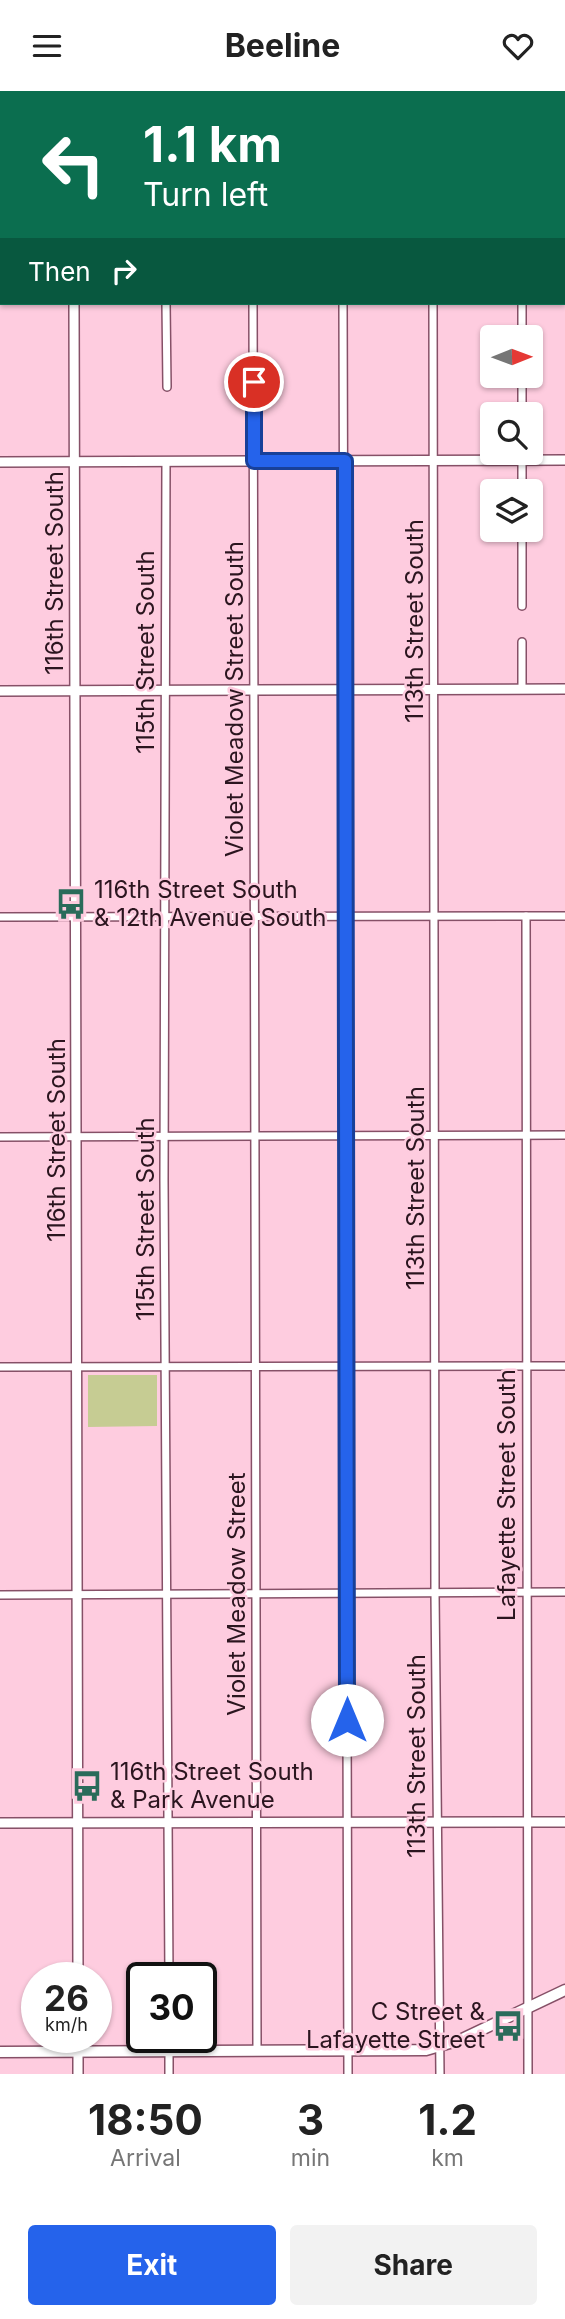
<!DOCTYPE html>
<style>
:root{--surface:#fff;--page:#f2f2f2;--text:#222;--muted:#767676;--accent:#2563eb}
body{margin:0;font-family:Inter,sans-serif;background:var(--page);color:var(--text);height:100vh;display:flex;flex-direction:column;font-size:26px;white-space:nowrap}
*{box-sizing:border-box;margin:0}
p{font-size:23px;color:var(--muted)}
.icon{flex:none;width:38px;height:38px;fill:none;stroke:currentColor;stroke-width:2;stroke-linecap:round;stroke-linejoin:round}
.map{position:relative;height:1983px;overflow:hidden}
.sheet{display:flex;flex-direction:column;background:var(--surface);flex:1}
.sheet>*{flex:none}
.hud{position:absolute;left:0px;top:0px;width:565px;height:214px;box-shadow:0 2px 5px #0004;background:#0b6e4f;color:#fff;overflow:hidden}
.needle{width:46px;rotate:89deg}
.controls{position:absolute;left:480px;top:234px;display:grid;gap:14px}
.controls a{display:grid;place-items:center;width:63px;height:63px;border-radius:7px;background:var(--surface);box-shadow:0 2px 5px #0004;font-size:35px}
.speed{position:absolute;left:21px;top:1871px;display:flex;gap:14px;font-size:35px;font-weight:700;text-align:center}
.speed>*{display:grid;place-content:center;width:91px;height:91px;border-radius:50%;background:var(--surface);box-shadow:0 2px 5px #0004;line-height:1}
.speed small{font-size:18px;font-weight:400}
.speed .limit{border:4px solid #111;border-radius:10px;background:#fff;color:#111}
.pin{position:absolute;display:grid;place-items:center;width:60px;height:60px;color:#fff;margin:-30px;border:4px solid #fff;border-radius:50%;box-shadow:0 2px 7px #0007}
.me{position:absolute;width:77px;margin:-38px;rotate:0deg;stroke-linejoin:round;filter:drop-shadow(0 0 5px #0008)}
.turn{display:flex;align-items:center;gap:24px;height:147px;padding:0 28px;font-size:32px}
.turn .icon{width:91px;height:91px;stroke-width:2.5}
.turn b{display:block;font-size:49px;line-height:60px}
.then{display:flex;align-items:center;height:66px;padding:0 28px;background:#0003;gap:14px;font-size:26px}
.eta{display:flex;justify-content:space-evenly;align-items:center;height:119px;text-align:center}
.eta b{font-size:42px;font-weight:700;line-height:49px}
.cta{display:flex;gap:14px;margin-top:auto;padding:14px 28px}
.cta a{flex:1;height:80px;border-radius:7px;background:var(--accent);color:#fff;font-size:28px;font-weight:700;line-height:80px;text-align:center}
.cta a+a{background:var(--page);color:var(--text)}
header{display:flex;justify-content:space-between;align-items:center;height:91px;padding:0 28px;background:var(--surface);font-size:32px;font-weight:700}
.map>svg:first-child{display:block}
.green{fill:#c6cc93}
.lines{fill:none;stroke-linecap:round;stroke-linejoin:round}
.minor-casing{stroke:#865067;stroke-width:10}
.tertiary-casing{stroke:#865067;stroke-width:12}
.secondary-casing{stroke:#865067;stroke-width:13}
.minor{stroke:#fff;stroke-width:7}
.tertiary{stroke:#fff;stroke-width:9}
.secondary{stroke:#fff;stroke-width:10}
.route-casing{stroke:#184099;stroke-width:18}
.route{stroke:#2563eb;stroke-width:12}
.labels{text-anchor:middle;stroke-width:5;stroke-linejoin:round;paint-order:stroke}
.street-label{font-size:24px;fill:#2b151f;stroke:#feccdf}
.poi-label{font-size:24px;fill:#2b151f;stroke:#feccdf;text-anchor:start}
</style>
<header><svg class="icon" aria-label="menu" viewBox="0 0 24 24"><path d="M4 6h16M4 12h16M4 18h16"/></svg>Beeline<svg class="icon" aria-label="heart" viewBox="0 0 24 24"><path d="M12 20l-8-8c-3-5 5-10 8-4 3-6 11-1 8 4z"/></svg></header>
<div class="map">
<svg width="565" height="1983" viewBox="0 0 565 1983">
<rect width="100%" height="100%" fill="#feccdf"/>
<polygon class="green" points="88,1284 157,1284 157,1335 88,1336"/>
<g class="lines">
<defs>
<g id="minor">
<polyline points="163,0 163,2"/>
<polyline points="253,2 253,0"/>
<polyline points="433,2 433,0"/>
<polyline points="523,2 523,0"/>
<polyline points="564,140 565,140"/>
<polyline points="0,142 2,142"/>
<polyline points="166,212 167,296"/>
<polyline points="253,212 257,1960"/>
<polyline points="343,212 348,1983"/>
<polyline points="433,212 435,1502 440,1983"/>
<polyline points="522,247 522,212"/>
<polyline points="522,324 522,285"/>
<polyline points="166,370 164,1090 169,1886"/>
<polyline points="522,401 522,362"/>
<polyline points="522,515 522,439"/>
<polyline points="522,598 522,551"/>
<polyline points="526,825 528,1983"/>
<polyline points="0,826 565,825"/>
<polyline points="0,1046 565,1044"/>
<polyline points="0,1276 565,1275"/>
<polyline points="0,1504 565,1501"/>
<polyline points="169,1946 169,1983"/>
</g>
<g id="tertiary">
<polyline points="74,2 74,0"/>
<polyline points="74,212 78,1886"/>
<polyline points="0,371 565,369"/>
<polyline points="0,600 565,598"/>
<polyline points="0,1732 565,1731"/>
<polyline points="78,1946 78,1983"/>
</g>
<polyline id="secondary" points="0,1961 426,1959 460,1949 565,1899"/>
</defs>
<use href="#minor" class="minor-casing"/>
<use href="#tertiary" class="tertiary-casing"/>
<use href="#secondary" class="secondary-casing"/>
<use href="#minor" class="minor"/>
<use href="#tertiary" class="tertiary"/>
<use href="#secondary" class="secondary"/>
</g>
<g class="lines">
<defs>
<polyline id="route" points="254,291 254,370 345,370 347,1629"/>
</defs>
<use href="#route" class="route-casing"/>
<use href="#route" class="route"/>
</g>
<defs>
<symbol id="bus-bare" viewBox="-9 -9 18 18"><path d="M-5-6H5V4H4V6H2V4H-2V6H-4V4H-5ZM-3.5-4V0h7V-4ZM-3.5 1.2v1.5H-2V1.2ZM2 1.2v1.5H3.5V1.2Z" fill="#2a6b5a" stroke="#feccdf" stroke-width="2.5" paint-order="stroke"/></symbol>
</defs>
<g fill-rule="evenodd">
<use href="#bus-bare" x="49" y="791" width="44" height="44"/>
<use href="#bus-bare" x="65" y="1673" width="44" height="44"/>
<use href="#bus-bare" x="486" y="1913" width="44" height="44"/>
</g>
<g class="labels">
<g class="street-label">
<text transform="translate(55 482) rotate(-90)" y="8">116th Street South</text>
<text transform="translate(415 530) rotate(-90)" y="8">113th Street South</text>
<text transform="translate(146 561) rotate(-90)" y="8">115th Street South</text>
<text transform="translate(235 608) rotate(-90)" y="8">Violet Meadow Street South</text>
<text transform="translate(57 1049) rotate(-90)" y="8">116th Street South</text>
<text transform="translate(416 1097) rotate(-90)" y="8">113th Street South</text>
<text transform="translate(146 1128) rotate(-90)" y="8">115th Street South</text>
<text transform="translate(507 1404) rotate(-90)" y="8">Lafayette Street South</text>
<text transform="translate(237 1503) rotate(-90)" y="8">Violet Meadow Street</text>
<text transform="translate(417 1665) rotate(-90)" y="8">113th Street South</text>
</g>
<g class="poi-label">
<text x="94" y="807">116th Street South<tspan x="94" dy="28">&amp; 12th Avenue South</tspan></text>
<text x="110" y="1689">116th Street South<tspan x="110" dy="28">&amp; Park Avenue</tspan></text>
<text x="485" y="1929" text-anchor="end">C Street &amp;<tspan x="485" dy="28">Lafayette Street</tspan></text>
</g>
</g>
</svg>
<div class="controls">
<a><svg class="needle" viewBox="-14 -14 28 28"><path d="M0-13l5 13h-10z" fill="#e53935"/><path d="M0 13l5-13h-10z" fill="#767676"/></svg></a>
<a><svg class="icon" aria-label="search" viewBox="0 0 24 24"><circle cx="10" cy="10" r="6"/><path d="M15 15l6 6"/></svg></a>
<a><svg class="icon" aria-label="layers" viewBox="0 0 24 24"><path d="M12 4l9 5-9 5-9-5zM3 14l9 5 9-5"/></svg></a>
</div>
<div class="speed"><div>26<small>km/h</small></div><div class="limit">30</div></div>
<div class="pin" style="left:254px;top:291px;background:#d93025"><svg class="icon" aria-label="arrive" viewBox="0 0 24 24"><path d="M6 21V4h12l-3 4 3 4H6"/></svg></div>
<svg class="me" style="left:347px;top:1629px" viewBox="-20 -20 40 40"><circle r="19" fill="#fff"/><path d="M0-13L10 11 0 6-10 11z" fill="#2563eb"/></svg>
<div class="hud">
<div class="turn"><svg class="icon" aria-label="left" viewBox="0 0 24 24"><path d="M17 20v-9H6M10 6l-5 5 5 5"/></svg><div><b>1.1 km</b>Turn left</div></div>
<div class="then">Then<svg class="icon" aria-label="right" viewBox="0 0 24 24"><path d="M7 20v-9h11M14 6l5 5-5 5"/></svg></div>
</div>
</div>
<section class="sheet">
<div class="eta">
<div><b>18:50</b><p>Arrival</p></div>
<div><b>3</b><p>min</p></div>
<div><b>1.2</b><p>km</p></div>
</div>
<div class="cta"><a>Exit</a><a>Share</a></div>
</section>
